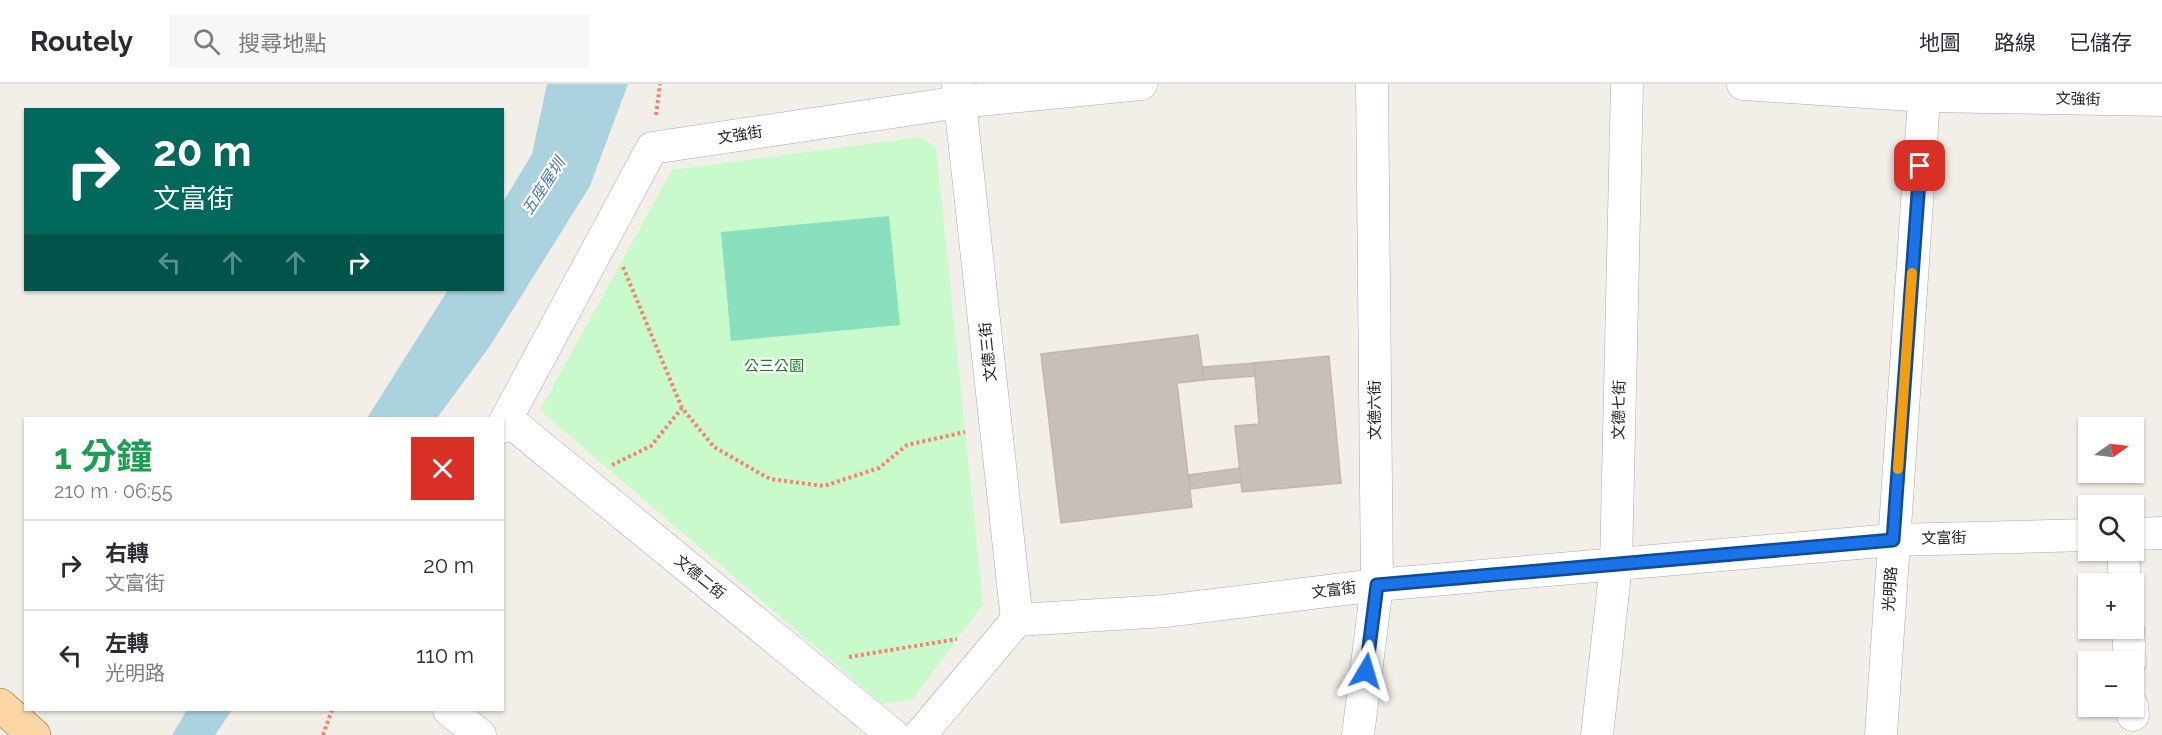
<!DOCTYPE html>
<html lang="zh-TW">
<meta charset="utf-8">
<style>
:root{--surface:#fff;--page:#f7f7f7;--text:#2b2b33;--muted:#7c7c81;--line:#e1e1e2}
body{margin:0;font-family:Raleway,"Noto Sans TC",sans-serif;background:var(--page);color:var(--text);height:100vh;display:flex;flex-direction:column;font-size:22px;white-space:nowrap}
*{box-sizing:border-box;margin:0}
p{font-size:20px;color:var(--muted)}
.icon{flex:none;width:33px;height:33px;fill:none;stroke:currentColor;stroke-width:2;stroke-linecap:round;stroke-linejoin:round}
.map{position:relative;flex:1;overflow:hidden}
.side{position:absolute;left:24px;top:333px;width:480px;height:294px;display:flex;flex-direction:column;background:var(--surface);border-radius:0px;box-shadow:0 2px 4px #0004}
.side>*{flex:none}
.top-card{position:absolute;left:24px;top:24px;width:480px;height:183px;border-radius:0px;box-shadow:0 2px 4px #0004;background:#00695c;color:#fff;overflow:hidden}
.needle{width:39px;rotate:76deg}
.tools{position:absolute;left:2078px;top:333px;display:grid;gap:12px}
.tools a{display:grid;place-items:center;width:66px;height:66px;border-radius:0px;background:var(--surface);box-shadow:0 2px 4px #0004;font-size:30px}
.pin{position:absolute;display:grid;place-items:center;width:51px;height:51px;color:#fff;margin:-26px;border-radius:12px;box-shadow:0 3px 9px #0006}
.me{position:absolute;width:66px;margin:-33px;rotate:7deg;stroke-linejoin:round;filter:drop-shadow(0 0 4px #0008)}
.turn{display:flex;align-items:center;gap:21px;height:126px;padding:0 30px;font-size:27px}
.turn .icon{width:78px;height:78px;stroke-width:2.5}
.turn b{display:block;font-size:42px;line-height:51px}
.lanes{display:flex;align-items:center;height:57px;padding:0 30px;background:#0003;justify-content:center;gap:30px;direction:ltr}
.lanes .off{opacity:.35}
.round{display:grid;place-items:center;flex:none;width:63px;height:63px;border-radius:0px;background:var(--page)}
.head{display:flex;align-items:center;justify-content:space-between;height:102px;padding:0 30px}
h1{font-size:36px;font-weight:700;line-height:45px;color:#1e9e55}
ul{padding:0;list-style:none}
li{display:flex;align-items:center;gap:18px;height:90px;padding:0 30px;border-top:2px solid var(--line)}
li div{flex:1}
li b{display:block;font-size:22px}
li em{font-style:normal}
header{display:flex;align-items:center;gap:36px;box-sizing:border-box;height:84px;padding:0 30px;background:var(--surface);border-bottom:2px solid var(--line)}
header strong{font-size:28px}
nav{display:flex;gap:33px;margin-inline-start:auto;font-size:21px}
.search{width:420px;height:54px;background:var(--page);display:flex;align-items:center;gap:15px;box-sizing:border-box;padding:0 21px;border-radius:0px;color:var(--muted);font-size:22px}
.map>svg:first-child{display:block}
.park{fill:#c8facc}
.pitch{fill:#88e0be}
.water{fill:#aad3df}
.building{fill:#c7bfb8;stroke:#c4b6ab;stroke-width:1.5}
.lines{fill:none;stroke-linecap:round;stroke-linejoin:round}
.minor-casing{stroke:#a9a9a9;stroke-width:33}
.major-casing{stroke:#a06b00;stroke-width:34}
.path{stroke:#fa8072;stroke-width:4;stroke-dasharray:3 3;stroke-linecap:butt}
.minor{stroke:#fff;stroke-width:32}
.major{stroke:#fcd6a4;stroke-width:33}
.route-casing{stroke:#114b97;stroke-width:15}
.route{stroke:#1a73e8;stroke-width:10}
.slow{stroke:#f59e0b;stroke-width:10}
.labels{text-anchor:middle;stroke-width:4.5;stroke-linejoin:round;paint-order:stroke}
.street-label{font-size:15px;fill:#222;stroke:#fff}
.park-label{font-size:15px;fill:#0c8416;stroke:#fff}
.water-label{font-size:16px;font-style:italic;fill:#4a7aab;stroke:#fff}
</style>
<header>
<strong>Routely</strong>
<div class="search"><svg class="icon" aria-label="search" viewBox="0 0 24 24"><circle cx="10" cy="10" r="6"/><path d="M15 15l6 6"/></svg>搜尋地點</div>
<nav><a>地圖</a><a>路線</a><a>已儲存</a></nav>
</header>
<div class="map">
<svg width="2162" height="651" viewBox="0 0 2162 651">
<rect width="100%" height="100%" fill="#f2efe9"/>
<polygon class="park" points="921,53 936,64 983,520 913,615 882,620 540,326 672,86"/>
<polygon class="pitch" points="889,132 900,241 731,257 721,148"/>
<g class="water">
<polygon points="547,0 628,0 590,102 490,262 437,334 367,334 448,206 502,206 503,118 532,70"/>
<polygon points="187,626 232,626 215,651 172,651"/>
</g>
<g class="building">
<polygon points="1198,251 1204,296 1177,299 1192,423 1061,439 1041,270"/>
<polygon points="1329,272 1341,399 1242,408 1235,342 1259,340 1254,279"/>
<polygon points="1254,279 1255,292 1204,296 1203,283"/>
<polygon points="1240,384 1242,398 1191,405 1189,391"/>
</g>
<g class="lines">
<defs>
<g id="minor">
<polyline points="958,0 1017,536"/>
<polyline points="1743,0 1925,12 2162,16"/>
<polyline points="507,335 893,651"/>
<polyline points="502,343 652,64 960,18 1141,0"/>
<polyline points="2133,450 2162,449"/>
<polyline points="2123,466 2125,500"/>
<polyline points="2128,544 2130,578"/>
<polyline points="2132,622 2133,631"/>
<polyline points="449,626 480,651"/>
<polyline points="920,651 1017,536 1165,527 1377,501 1893,456 2088,451"/>
<polyline points="1358,651 1377,501 1372,0"/>
<polyline points="1597,651 1616,481 1627,0"/>
<polyline points="1881,651 1925,0"/>
</g>
<polyline id="major" points="0,621 34,651"/>
</defs>
<use href="#minor" class="minor-casing"/>
<use href="#major" class="major-casing"/>
<g class="path">
<polyline points="656,31 660,0"/>
<polyline points="623,183 682,324 714,363 770,395 824,402 879,384 907,361 965,348"/>
<polyline points="612,381 651,362 682,324"/>
<polyline points="849,573 957,555"/>
<polyline points="323,651 332,626"/>
</g>
<use href="#minor" class="minor"/>
<use href="#major" class="major"/>
</g>
<g class="lines">
<defs>
<polyline id="route" points="1366,587 1377,501 1893,456 1920,82"/>
</defs>
<use href="#route" class="route-casing"/>
<use href="#route" class="route"/>
<polyline class="slow" points="1898,385 1912,189"/>
</g>
<g class="labels">
<g class="street-label">
<text transform="translate(2078 15) rotate(1)" y="5">文強街</text>
<text transform="translate(740 51) rotate(-9)" y="5">文強街</text>
<text transform="translate(988 268) rotate(-96)" y="5">文德三街</text>
<text transform="translate(1375 326) rotate(-90)" y="5">文德六街</text>
<text transform="translate(1619 326) rotate(-89)" y="5">文德七街</text>
<text transform="translate(1944 454) rotate(-1)" y="5">文富街</text>
<text transform="translate(700 493) rotate(39)" y="5">文德二街</text>
<text transform="translate(1890 505) rotate(-86)" y="5">光明路</text>
<text transform="translate(1334 506) rotate(-7)" y="5">文富街</text>
</g>
<g class="park-label">
<text x="774" y="287">公三公園</text>
</g>
<g class="water-label">
<text transform="translate(543 102) rotate(-57)" y="6">五座屋圳</text>
</g>
</g>
</svg>
<div class="tools">
<a><svg class="needle" viewBox="-14 -14 28 28"><path d="M0-13l5 13h-10z" fill="#e53935"/><path d="M0 13l5-13h-10z" fill="#7c7c81"/></svg></a>
<a><svg class="icon" aria-label="search" viewBox="0 0 24 24"><circle cx="10" cy="10" r="6"/><path d="M15 15l6 6"/></svg></a>
<a>+</a>
<a>−</a>
</div>
<div class="pin" style="left:1920px;top:82px;background:#d93025"><svg class="icon" aria-label="arrive" viewBox="0 0 24 24"><path d="M6 21V4h12l-3 4 3 4H6"/></svg></div>
<svg class="me" style="left:1366px;top:587px" viewBox="-20 -20 40 40"><path d="M0-17L14 15 0 8-14 15z" fill="#1a73e8" stroke="#fff" stroke-width="4"/></svg>
<div class="top-card">
<div class="turn"><svg class="icon" aria-label="right" viewBox="0 0 24 24"><path d="M7 20v-9h11M14 6l5 5-5 5"/></svg><div><b>20 m</b>文富街</div></div>
<div class="lanes"><svg class="icon off" aria-label="left" viewBox="0 0 24 24"><path d="M17 20v-9H6M10 6l-5 5 5 5"/></svg><svg class="icon off" aria-label="ahead" viewBox="0 0 24 24"><path d="M12 20V5M6 11l6-6 6 6"/></svg><svg class="icon off" aria-label="ahead" viewBox="0 0 24 24"><path d="M12 20V5M6 11l6-6 6 6"/></svg><svg class="icon" aria-label="right" viewBox="0 0 24 24"><path d="M7 20v-9h11M14 6l5 5-5 5"/></svg></div>
</div>
<section class="side">
<div class="head"><div><h1>1 分鐘</h1><p>210 m · 06:55</p></div><a class="round" style="background:#d93025;color:#fff"><svg class="icon" aria-label="close" viewBox="0 0 24 24"><path d="M6 6l12 12M18 6L6 18"/></svg></a></div>
<ul>
<li><svg class="icon" aria-label="right" viewBox="0 0 24 24"><path d="M7 20v-9h11M14 6l5 5-5 5"/></svg><div><b>右轉</b><p>文富街</p></div><em>20 m</em></li>
<li><svg class="icon" aria-label="left" viewBox="0 0 24 24"><path d="M17 20v-9H6M10 6l-5 5 5 5"/></svg><div><b>左轉</b><p>光明路</p></div><em>110 m</em></li>
</ul>
</section>
</div>
